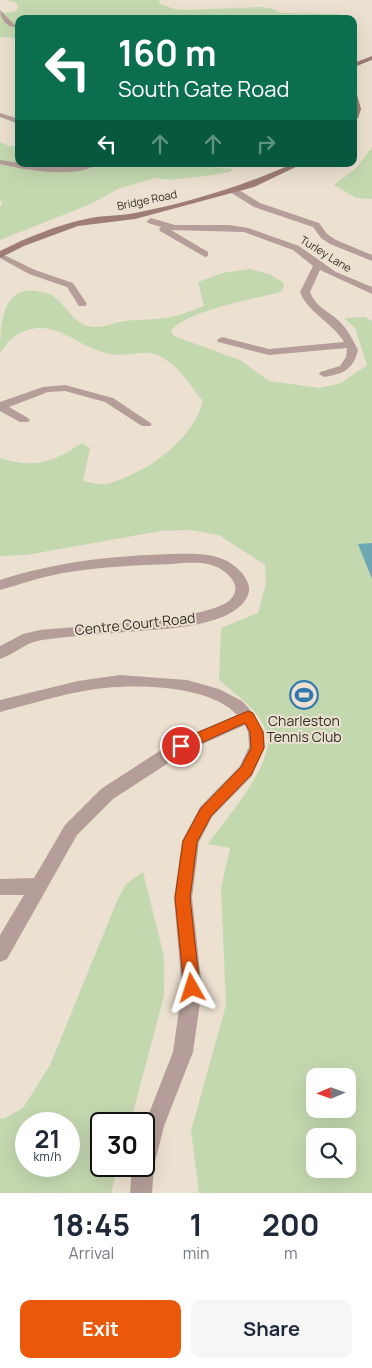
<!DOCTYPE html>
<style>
:root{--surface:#fff;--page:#f6f6f7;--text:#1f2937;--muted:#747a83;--accent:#ea580c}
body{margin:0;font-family:Manrope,sans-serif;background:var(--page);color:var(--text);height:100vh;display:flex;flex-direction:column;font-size:19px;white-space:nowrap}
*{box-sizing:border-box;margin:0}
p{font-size:16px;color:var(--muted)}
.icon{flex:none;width:28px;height:28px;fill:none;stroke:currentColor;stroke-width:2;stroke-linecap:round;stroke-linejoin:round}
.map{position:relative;height:1193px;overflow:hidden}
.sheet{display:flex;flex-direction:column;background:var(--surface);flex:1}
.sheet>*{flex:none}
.top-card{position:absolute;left:15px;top:15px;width:342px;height:152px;border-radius:10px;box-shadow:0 5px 20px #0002;background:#0b6e4f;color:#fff;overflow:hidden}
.needle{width:32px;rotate:268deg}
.tools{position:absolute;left:306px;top:1068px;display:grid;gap:10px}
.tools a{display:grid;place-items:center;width:50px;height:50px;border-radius:10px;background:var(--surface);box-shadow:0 5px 20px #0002;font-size:25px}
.speed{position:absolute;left:15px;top:1112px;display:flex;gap:10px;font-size:25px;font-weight:700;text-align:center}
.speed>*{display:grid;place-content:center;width:65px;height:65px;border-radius:50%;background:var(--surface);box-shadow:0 5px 20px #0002;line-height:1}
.speed small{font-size:12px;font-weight:400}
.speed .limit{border:2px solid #111;border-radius:8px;background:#fff;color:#111}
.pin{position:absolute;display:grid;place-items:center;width:42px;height:42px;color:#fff;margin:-21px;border:2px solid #fff;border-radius:50%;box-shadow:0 1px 5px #0007}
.me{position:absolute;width:55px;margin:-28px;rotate:354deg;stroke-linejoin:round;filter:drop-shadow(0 0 4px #0008)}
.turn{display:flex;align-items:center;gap:18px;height:105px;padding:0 20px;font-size:22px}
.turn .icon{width:65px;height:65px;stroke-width:2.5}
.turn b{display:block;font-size:35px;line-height:42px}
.lanes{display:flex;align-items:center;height:48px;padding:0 20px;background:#0003;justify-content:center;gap:25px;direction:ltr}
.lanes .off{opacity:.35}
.eta{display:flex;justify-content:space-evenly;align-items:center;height:85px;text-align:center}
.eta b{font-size:30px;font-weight:700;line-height:35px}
.action{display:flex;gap:10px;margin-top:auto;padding:10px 20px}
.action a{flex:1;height:58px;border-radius:10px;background:var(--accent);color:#fff;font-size:20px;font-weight:700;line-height:58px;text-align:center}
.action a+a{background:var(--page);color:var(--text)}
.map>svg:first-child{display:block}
.green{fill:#c4d8b0;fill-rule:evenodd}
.water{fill:#6ea7b4}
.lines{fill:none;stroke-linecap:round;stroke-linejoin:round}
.minor{fill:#b59e99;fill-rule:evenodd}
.tertiary{fill:#b59e99;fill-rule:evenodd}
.secondary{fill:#9e7d75;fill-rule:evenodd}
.route{fill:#ea580c;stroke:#983908}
.labels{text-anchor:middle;stroke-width:4;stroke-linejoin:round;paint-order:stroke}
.far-street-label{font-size:11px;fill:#312d26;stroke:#ece1d0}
.street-label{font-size:14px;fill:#312d26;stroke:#ece1d0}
.poi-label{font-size:14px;fill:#312d26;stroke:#ece1d0}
</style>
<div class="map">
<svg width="372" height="1193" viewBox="0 0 372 1193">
<rect width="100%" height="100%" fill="#ece1d0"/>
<g class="green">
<polygon points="7,0 159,0 160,4 174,9 187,10 261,7 273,9 281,13 340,14 338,19 19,19 19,38 0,37 0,14 16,11 18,7 16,3"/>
<polygon points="0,142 9,146 19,146 19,164 197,164 200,166 234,169 229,172 213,175 170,180 155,178 118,189 91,204 0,240 0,207 3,202 0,201"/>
<polygon points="372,147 372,199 356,198 334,185 356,168"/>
<path d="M 250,269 L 269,274 L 283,282 L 284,287 L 281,292 C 257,298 183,312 171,331 L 174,336 L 240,360 L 269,381 L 320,388 L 341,383 L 367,365 L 355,328 L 344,318 L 365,317 L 372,321 L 372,1193 L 199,1193 L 191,1131 L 226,1005 L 221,888 L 230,848 L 208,844 C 224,821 275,764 267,734 C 261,711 236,695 219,680 L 221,628 L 258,613 L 266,584 L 265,565 L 219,535 L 190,530 L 161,531 L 26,555 L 0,556 L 0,458 C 34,469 54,462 82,443 L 90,448 L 83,481 C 92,483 102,486 110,483 C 143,473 176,451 194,422 C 198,414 202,409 202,400 C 189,384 177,363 157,355 C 142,349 126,357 111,354 C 76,349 53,312 15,336 C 9,339 4,348 0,353 C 0,329 1,286 35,291 C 41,292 47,292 53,296 C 65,304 73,322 88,326 C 101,329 112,323 125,321 C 139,319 153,320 167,318 C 179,316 192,310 204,306 L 198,282 L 222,273 ZM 315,1076 L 348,1076 L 348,1109 L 315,1109 ZM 315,1136 L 348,1136 L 348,1169 L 315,1169 Z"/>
<path d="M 143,872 L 164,956 L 164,996 L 130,1124 L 101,1124 L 101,1166 L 118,1166 L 111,1193 L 0,1193 L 0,1118 L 3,1119 L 23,1108 L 50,1065 L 117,901 L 126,884 ZM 26,1124 L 69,1124 L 69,1166 L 26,1166 Z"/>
</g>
<polygon class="water" points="372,543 372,579 358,544"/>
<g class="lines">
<g class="minor">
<path d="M 0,10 L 15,25 L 15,27 C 7,28 0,18 0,10 Z"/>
<polygon points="0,113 19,119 19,124 0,117"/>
<polygon points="230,188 236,188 260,203 319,223 327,234 336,240 372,255 372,261 330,244 321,238 313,227 254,207 230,192"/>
<path d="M 151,218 L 175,225 L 229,225 L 248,228 L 299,246 L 336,272 L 372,287 L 372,294 L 320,270 L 310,292 C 315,306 328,311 338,320 C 347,328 353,340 358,350 C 353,370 343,374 324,377 L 319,374 L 320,372 L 340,366 L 346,357 L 347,348 L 269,355 L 218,342 L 217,340 L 222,337 L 269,349 L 344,342 C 332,322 308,313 300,292 L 313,266 L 293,250 L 244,232 L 171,230 L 208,252 L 208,256 L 205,257 L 160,231 L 159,229 L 161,227 L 148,223 L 147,221 Z"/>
<polygon points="0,253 35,270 73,283 87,304 85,306 79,306 67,287 29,274 0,258"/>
<polygon points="65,385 113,398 152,424 150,426 142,426 105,402 65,391 48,392 9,407 28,418 30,420 28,422 20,422 0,411 0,402 43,387"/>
<path d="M 169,554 C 193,554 219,551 238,569 C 245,575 252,586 248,595 C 234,629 157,629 125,632 C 97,635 69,636 42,640 C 26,642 15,654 0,659 L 0,646 L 23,634 L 40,630 C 77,626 207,621 230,600 C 235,595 237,589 234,583 C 230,573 216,565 207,564 C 195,562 184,563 172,564 C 136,565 99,567 63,573 C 41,577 21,584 0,590 L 0,580 C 55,562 111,556 169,554 Z"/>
<path d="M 120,675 L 187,680 L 219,689 L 242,701 L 253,713 L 264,732 L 265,747 L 252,776 L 212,817 L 199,842 L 192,898 L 202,989 L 193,1052 L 164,1126 L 154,1166 L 152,1193 L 130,1193 L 132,1166 L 144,1166 L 144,1126 L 173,1052 L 182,989 L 174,898 L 182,841 L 200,807 L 240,766 L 249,747 L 248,732 L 245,725 L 187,751 L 113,799 L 77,835 L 7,959 L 0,962 L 0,935 L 24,895 L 0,895 L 0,879 L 34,878 L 65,825 L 101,789 L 175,741 L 237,715 C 214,689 153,685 120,687 C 80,688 39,702 0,712 L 0,700 L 78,681 Z"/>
</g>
<path class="tertiary" d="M 0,160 L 47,167 L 98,164 C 77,179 24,170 0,164 Z"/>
<g class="secondary">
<polygon points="372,56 372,60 354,67 354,63"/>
<polygon points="354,93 357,95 361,109 358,118 354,120"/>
<path d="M 292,164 L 302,164 L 254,187 L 135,219 L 78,226 L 24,246 L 0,258 L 0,251 C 26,238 57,225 86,219 C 102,215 119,216 135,213 C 188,203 243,186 292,164 Z"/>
</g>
</g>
<polygon class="route" points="248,711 253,713 263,732 264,748 251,775 211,816 197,842 190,898 200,988 197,994 192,996 186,994 184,988 175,898 183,841 201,808 241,767 251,748 250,732 245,723 181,752 176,750 174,746 176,742"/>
<defs>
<symbol id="stadium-ring" viewBox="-11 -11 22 22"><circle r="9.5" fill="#ece1d0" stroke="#3178ad" stroke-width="1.5"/><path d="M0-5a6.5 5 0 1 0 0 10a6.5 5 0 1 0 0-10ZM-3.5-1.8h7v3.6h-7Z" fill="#3178ad"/></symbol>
</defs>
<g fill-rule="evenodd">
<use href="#stadium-ring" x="288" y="679" width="32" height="32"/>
</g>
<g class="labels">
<g class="far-street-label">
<text transform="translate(147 200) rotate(-12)" y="4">Bridge Road</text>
<text transform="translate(326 254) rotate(32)" y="4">Turley Lane</text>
</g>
<g class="street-label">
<text transform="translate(135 624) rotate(-6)" y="5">Centre Court Road</text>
</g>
<g class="poi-label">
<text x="304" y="726">Charleston<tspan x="304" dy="16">Tennis Club</tspan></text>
</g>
</g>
</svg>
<div class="tools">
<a><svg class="needle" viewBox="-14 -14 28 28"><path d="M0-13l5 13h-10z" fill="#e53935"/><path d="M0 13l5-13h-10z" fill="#747a83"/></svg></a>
<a><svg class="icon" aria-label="search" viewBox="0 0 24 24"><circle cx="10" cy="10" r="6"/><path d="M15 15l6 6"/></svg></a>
</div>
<div class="speed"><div>21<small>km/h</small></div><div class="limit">30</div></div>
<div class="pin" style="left:181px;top:746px;background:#d93025"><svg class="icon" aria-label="arrive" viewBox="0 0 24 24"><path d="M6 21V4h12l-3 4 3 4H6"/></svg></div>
<svg class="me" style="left:192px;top:988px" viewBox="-20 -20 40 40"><path d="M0-17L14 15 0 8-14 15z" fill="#ea580c" stroke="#fff" stroke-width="4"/></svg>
<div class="top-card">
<div class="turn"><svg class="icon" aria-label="left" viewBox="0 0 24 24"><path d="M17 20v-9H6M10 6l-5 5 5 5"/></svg><div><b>160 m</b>South Gate Road</div></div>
<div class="lanes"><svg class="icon" aria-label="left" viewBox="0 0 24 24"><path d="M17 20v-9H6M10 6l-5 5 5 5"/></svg><svg class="icon off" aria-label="ahead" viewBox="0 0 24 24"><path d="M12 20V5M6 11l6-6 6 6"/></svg><svg class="icon off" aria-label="ahead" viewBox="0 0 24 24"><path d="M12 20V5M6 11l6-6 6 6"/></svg><svg class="icon off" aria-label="right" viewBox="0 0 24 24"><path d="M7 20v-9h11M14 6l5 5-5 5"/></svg></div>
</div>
</div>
<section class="sheet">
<div class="eta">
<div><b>18:45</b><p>Arrival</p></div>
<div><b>1</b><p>min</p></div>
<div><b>200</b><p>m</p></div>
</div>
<div class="action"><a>Exit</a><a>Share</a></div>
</section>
